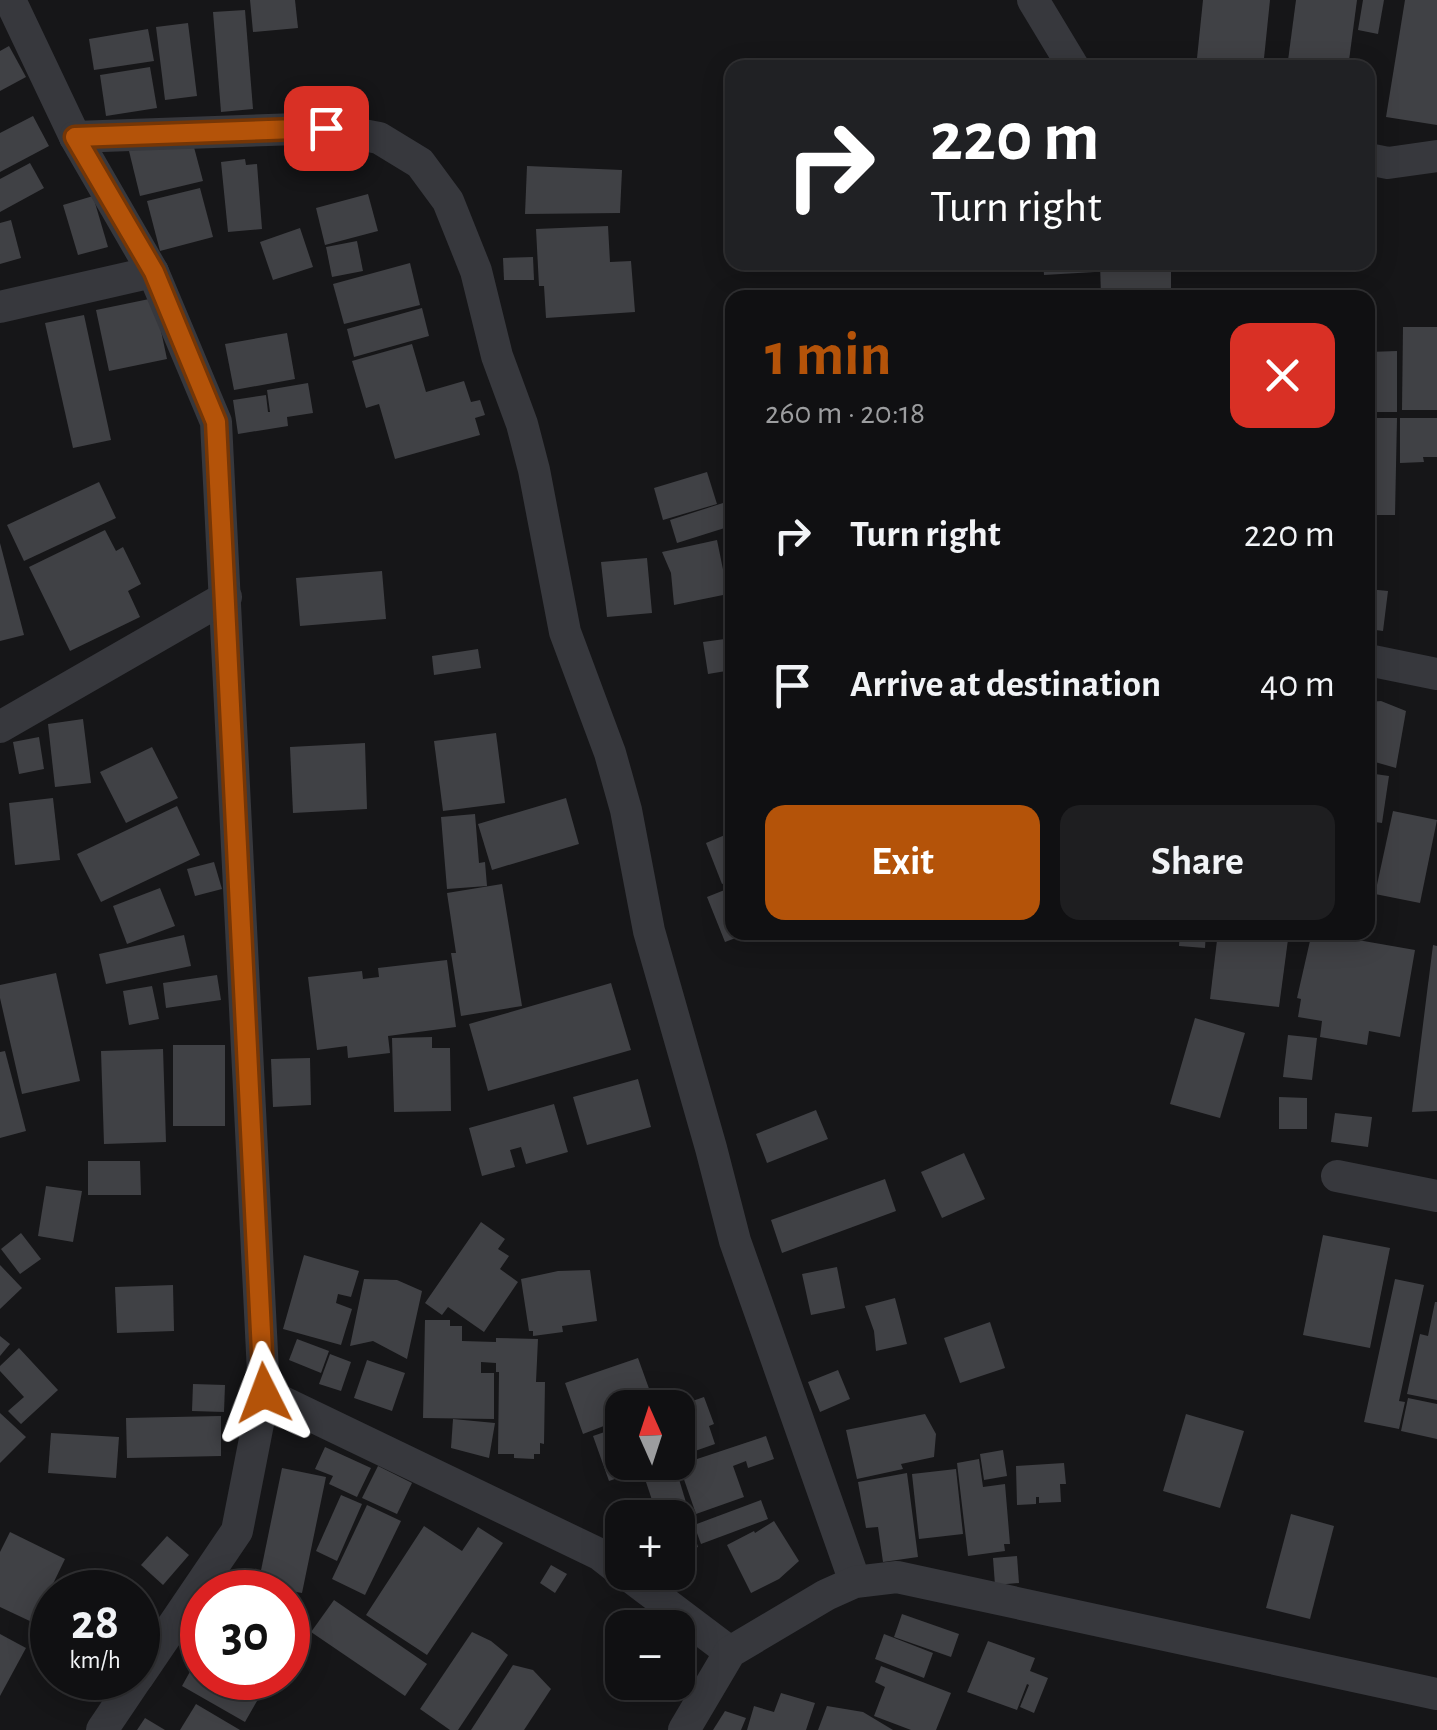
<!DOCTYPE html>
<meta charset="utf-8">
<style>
:root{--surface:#101012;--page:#1e1e20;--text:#f1f3f6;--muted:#9c9d9f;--line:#303032;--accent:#b45309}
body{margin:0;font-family:"Alegreya Sans",sans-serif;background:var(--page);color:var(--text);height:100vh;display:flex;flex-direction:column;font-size:38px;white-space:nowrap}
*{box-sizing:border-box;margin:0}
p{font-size:32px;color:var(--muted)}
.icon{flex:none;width:55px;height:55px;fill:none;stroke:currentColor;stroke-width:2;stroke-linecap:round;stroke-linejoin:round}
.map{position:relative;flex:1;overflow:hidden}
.details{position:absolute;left:725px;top:290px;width:650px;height:650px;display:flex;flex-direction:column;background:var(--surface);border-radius:20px;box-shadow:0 5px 25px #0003,0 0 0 2px var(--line)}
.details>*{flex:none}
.banner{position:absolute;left:725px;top:60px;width:650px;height:210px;border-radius:20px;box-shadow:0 5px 25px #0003,0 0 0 2px var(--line);background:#202124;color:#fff;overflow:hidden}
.needle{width:65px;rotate:357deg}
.tools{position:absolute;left:605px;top:1390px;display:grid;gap:20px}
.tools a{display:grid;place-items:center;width:90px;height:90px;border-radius:20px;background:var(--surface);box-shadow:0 5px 25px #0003,0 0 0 2px var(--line);font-size:50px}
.speed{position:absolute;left:30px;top:1570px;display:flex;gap:20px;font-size:50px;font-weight:700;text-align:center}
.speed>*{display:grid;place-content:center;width:130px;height:130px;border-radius:50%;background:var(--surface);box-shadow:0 5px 25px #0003,0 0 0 2px var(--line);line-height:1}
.speed small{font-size:25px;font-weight:400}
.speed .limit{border:15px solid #d22;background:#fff;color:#111}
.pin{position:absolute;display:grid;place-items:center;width:85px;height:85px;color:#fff;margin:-42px;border-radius:20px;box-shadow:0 5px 15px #0006}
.me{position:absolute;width:110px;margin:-55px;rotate:357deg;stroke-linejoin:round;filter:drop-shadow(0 0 8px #0008)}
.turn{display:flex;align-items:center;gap:35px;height:210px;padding:0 40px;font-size:45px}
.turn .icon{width:130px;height:130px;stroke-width:2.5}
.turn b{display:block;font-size:70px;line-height:85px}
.round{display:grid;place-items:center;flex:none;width:105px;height:105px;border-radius:20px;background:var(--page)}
.overview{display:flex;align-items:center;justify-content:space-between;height:170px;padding:0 40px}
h1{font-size:60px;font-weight:700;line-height:75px;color:var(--accent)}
.primary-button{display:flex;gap:20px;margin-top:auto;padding:20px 40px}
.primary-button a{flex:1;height:115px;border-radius:20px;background:var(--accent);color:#fff;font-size:40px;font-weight:700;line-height:115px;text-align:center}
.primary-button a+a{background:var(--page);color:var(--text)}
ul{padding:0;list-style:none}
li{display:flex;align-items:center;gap:30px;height:150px;padding:0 40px}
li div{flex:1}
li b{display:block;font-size:38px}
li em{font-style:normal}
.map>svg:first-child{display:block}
.building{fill:#404145}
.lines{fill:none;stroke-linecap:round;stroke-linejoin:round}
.minor{stroke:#37383d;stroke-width:32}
.route-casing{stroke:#753606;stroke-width:25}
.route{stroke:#b45309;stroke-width:18}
</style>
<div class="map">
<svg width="1437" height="1730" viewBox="0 0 1437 1730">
<rect width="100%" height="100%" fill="#161618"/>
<g class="building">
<polygon points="250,0 295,0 298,28 253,32"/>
<polygon points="1203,0 1270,0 1263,68 1196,68"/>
<polygon points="1296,0 1357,0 1348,68 1287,68"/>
<polygon points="1363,0 1384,0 1378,34 1358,30"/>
<polygon points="1405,0 1437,0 1437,125 1386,117"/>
<polygon points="245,10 253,109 221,112 213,12"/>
<polygon points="188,23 197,96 165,100 156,27"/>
<polygon points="148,29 154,61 94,70 89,39"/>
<polygon points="9,46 26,77 0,91 0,51"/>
<polygon points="150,67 157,108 106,116 100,75"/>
<polygon points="33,116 49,146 0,172 0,133"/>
<polygon points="191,136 203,181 140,196 129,151"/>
<polygon points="245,159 246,165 257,164 262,229 228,232 221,162"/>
<polygon points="30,163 44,188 0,212 0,179"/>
<polygon points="527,166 622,170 620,213 525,214"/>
<polygon points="200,188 213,237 160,251 147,201"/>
<polygon points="368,194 378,231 325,245 316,208"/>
<polygon points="93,196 108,247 78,255 63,205"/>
<polygon points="11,220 21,258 0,264 0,223"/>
<polygon points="608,226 610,262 631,261 635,312 546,318 544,286 539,286 536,229"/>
<polygon points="300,228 313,267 273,280 260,242"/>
<polygon points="357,241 363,271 332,277 326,247"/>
<polygon points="533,257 534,280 504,280 503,258"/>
<polygon points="1043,262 1094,262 1095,272 1044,275"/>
<polygon points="1100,262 1171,262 1171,298 1101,298"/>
<polygon points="410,263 420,305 344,324 333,284"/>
<polygon points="154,298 167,359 109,371 96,310"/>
<polygon points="422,308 429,336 354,357 347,329"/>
<polygon points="84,315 111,440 73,448 45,323"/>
<polygon points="1403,327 1437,327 1437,410 1402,410"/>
<polygon points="287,333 295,379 234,390 225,344"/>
<polygon points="412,344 426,392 464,381 471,402 480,400 485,415 475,418 480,435 395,459 379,404 366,408 352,361"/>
<polygon points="1397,351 1397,412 1368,412 1368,352"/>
<polygon points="308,383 313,413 287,417 288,426 238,434 233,400 266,395 268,412 270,412 267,390"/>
<polygon points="1368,418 1397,418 1395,515 1368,515"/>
<polygon points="1400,418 1437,418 1437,457 1423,457 1424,462 1400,463"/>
<polygon points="707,472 717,504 663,520 654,488"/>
<polygon points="99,482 116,518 24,561 7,525"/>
<polygon points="723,503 731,526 677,543 670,520"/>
<polygon points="105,530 116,551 123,547 141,584 128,591 140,617 70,651 29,567"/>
<polygon points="717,540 728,594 674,605 671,573 662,552"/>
<polygon points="0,543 24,635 0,641"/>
<polygon points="647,558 652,613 607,617 601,562"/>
<polygon points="382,571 386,619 300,626 296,578"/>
<polygon points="1368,589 1388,591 1383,631 1368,629"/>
<polygon points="732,638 732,670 708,674 703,642"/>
<polygon points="478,649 481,668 434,675 432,656"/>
<polygon points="1381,701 1406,711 1396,768 1368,760 1368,702"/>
<polygon points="83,719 91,783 55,787 48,724"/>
<polygon points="496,733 505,803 443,811 434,741"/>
<polygon points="39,737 44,769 19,774 13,742"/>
<polygon points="365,743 367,809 293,813 290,747"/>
<polygon points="152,747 178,798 126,823 100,772"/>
<polygon points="1368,773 1389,776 1382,823 1368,821"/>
<polygon points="53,798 60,860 15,865 9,803"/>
<polygon points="566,798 579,844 492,870 478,824"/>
<polygon points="177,806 200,855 101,902 77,854"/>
<polygon points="1393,811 1437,820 1420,903 1375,894"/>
<polygon points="475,814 479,863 485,862 487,886 447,889 441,817"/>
<polygon points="732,832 732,880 722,884 706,843"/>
<polygon points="214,862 222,889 195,896 187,869"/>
<polygon points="502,884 522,1006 461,1016 451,953 456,953 447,893"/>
<polygon points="732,887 732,932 749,933 725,942 707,897"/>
<polygon points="160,888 175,926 127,944 113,906"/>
<polygon points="1180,932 1206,932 1205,948 1179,946"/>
<polygon points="1218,932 1289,932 1279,1007 1210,999"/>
<polygon points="1312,932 1415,950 1400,1037 1369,1031 1367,1045 1320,1037 1322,1021 1298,1017 1301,999 1297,998"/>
<polygon points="184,935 191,966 106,984 99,954"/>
<polygon points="1433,945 1437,946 1437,1111 1412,1112"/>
<polygon points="447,960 456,1027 388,1036 390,1053 348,1058 347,1046 317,1050 308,977 362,971 363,979 379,977 378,968"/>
<polygon points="56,973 80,1081 22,1094 0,998 0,985"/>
<polygon points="217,975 221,1000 166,1008 163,983"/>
<polygon points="611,983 631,1050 488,1091 469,1024"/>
<polygon points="152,986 159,1019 129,1025 123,991"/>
<polygon points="1195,1018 1245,1033 1220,1118 1170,1104"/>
<polygon points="1288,1035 1317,1038 1312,1080 1283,1077"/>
<polygon points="432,1037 432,1048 450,1048 451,1111 394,1112 392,1038"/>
<rect x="173" y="1045" width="52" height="81"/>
<polygon points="163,1049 166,1142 104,1144 101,1051"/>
<polygon points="5,1051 26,1131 0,1138 0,1052"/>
<polygon points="310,1058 311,1105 273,1107 271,1059"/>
<polygon points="638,1079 651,1127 587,1145 573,1097"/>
<polygon points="1279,1097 1307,1098 1307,1129 1279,1129"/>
<polygon points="554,1104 568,1152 526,1164 521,1147 510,1150 515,1167 482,1176 469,1128"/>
<polygon points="816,1110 828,1139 767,1163 756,1134"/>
<polygon points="1335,1113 1372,1117 1368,1147 1331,1142"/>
<polygon points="964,1153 985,1199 942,1218 921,1172"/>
<polygon points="88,1161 140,1161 141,1195 88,1195"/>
<polygon points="885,1179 896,1211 782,1253 771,1220"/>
<polygon points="46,1186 82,1191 73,1242 38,1236"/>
<polygon points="481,1222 505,1239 498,1249 509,1256 500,1269 518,1282 484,1332 448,1307 442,1315 425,1303"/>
<polygon points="21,1233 41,1259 20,1274 1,1249"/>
<polygon points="1323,1235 1390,1248 1370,1348 1303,1335"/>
<polygon points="304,1255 359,1271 351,1297 338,1294 336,1303 352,1309 341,1345 283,1329"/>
<polygon points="0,1265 22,1288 0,1309"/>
<polygon points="837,1267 845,1308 811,1315 802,1274"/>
<polygon points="590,1270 597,1321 562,1326 563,1332 533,1336 533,1331 529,1331 521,1279 558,1271"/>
<polygon points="364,1279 397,1280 422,1291 407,1359 373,1341 350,1346"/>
<polygon points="1395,1279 1424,1285 1399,1401 1405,1402 1399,1429 1364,1422"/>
<polygon points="173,1285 174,1331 117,1333 115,1287"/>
<polygon points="895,1298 907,1344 876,1351 874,1331 865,1306"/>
<polygon points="1435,1302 1437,1302 1437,1400 1407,1394 1420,1334 1428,1336"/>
<polygon points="425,1320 450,1320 450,1326 462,1326 462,1341 496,1342 496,1338 538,1339 536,1382 545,1382 544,1444 540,1443 540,1454 534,1454 534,1459 514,1458 514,1454 498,1454 499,1372 496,1372 496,1363 481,1362 481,1373 494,1373 494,1419 423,1418"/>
<polygon points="990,1322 1005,1368 960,1383 944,1338"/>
<polygon points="0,1336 10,1344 0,1356"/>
<polygon points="297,1339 329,1351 321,1373 289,1360"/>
<polygon points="19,1348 58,1390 21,1424 8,1411 24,1397 0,1371 0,1366"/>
<polygon points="330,1354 351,1362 341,1391 319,1384"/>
<polygon points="638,1358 656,1408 622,1408 622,1419 583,1434 565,1383"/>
<polygon points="367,1360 405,1373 392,1411 354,1398"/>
<polygon points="838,1370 850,1399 820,1412 808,1382"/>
<polygon points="193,1384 225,1385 224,1412 192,1411"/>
<polygon points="704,1397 714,1424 709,1426 715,1444 678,1457 678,1406"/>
<polygon points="1408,1398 1437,1404 1437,1439 1401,1431"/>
<polygon points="0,1413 26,1437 0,1463"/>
<polygon points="925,1414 936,1434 934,1457 901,1464 903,1469 857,1479 846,1430"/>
<polygon points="1186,1414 1244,1431 1220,1508 1163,1491"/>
<polygon points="221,1416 221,1456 127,1458 126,1418"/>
<polygon points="453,1419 495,1423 489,1458 451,1448"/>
<polygon points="622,1426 622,1462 661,1463 609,1481 593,1436"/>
<polygon points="51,1433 119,1437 116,1478 48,1473"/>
<polygon points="766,1436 774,1459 748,1468 746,1461 733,1466 744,1497 696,1514 679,1465"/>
<polygon points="325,1447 371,1468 357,1497 329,1484 333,1476 315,1469"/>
<polygon points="1003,1450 1007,1476 984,1480 980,1454"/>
<polygon points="979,1459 983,1487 1005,1484 1010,1544 1004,1544 1005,1551 968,1556 957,1463"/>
<polygon points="1064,1463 1066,1484 1060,1484 1061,1502 1039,1503 1039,1497 1036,1497 1036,1504 1017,1505 1016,1466"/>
<polygon points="378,1466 412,1483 397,1514 362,1498"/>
<polygon points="675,1466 688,1509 658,1518 644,1476"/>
<polygon points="282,1468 326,1477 302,1593 258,1585"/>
<polygon points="956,1469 963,1534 919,1539 912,1474"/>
<polygon points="907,1473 918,1557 883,1562 878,1527 866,1528 858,1482"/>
<polygon points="341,1495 362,1504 337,1561 316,1551"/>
<polygon points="761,1500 768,1519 701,1544 694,1525"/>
<polygon points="367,1505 401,1521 365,1595 332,1579"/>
<polygon points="1291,1514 1334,1526 1310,1619 1266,1608"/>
<polygon points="688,1515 698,1547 678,1554 678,1519"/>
<polygon points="774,1521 799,1561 779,1579 751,1593 727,1545 754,1531 755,1533"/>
<polygon points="424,1526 462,1551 478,1527 503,1543 427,1655 366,1615"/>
<polygon points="10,1532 65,1559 34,1623 0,1607 0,1552"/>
<polygon points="167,1536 189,1555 163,1585 141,1565"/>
<polygon points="1017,1556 1019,1583 995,1585 993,1558"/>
<polygon points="551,1565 567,1574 555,1593 540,1583"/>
<polygon points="334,1600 427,1664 405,1696 311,1632"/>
<polygon points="902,1614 959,1634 951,1657 894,1637"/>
<polygon points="472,1632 491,1641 508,1655 458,1730 450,1730 420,1709"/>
<polygon points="0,1634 26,1648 0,1696"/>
<polygon points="884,1634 933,1653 924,1678 875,1659"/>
<polygon points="988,1641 1035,1658 1030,1671 1048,1678 1034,1713 1020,1707 1029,1685 1027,1684 1017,1710 967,1692"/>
<polygon points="202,1650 202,1678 265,1678 269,1680 245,1722 182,1686"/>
<polygon points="513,1665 533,1670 551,1689 524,1730 471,1730"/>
<polygon points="881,1666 951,1693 936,1730 911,1730 874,1716 885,1687 875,1682"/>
<polygon points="781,1693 815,1703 806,1730 747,1730 754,1706 774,1712"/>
<polygon points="196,1704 240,1730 180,1730"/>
<polygon points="827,1706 863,1712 893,1730 818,1730"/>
<polygon points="725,1711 746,1718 741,1730 713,1730"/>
<polygon points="145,1718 165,1730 137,1730"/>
</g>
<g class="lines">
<g class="minor">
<polyline points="10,0 75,137 153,272 216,422 264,1393 237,1531 138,1677"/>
<polyline points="1033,0 1074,68"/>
<polyline points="75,137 326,128 379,138 420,163 448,201 476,271 497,356 522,424 534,470 565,632 610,753 626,810 649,931 711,1148 735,1241 855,1582"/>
<polyline points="1368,159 1388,163 1437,156"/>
<polyline points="0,307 153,272"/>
<polyline points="1368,660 1437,674"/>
<polyline points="0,727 226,597"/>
<polyline points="1337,1176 1437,1196"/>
<polyline points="264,1393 599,1554 622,1572"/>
<polyline points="624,1572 730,1652"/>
<polyline points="102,1730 137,1678"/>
<polyline points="684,1730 730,1652 826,1595 855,1582 897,1577 1437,1694"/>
</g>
</g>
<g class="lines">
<defs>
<polyline id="route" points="264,1393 216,422 154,272 75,137 326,128"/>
</defs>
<use href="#route" class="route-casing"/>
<use href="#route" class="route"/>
</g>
</svg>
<div class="tools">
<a><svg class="needle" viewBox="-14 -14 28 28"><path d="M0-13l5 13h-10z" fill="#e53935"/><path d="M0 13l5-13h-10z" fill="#9c9d9f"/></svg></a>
<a>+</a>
<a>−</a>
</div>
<div class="speed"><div>28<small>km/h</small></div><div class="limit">30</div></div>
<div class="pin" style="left:326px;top:128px;background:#d93025"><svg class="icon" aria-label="arrive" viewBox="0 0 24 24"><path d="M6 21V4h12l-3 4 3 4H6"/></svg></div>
<svg class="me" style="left:264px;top:1393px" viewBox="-20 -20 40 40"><path d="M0-17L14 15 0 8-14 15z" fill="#b45309" stroke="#fff" stroke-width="4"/></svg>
<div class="banner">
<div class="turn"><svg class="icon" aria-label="right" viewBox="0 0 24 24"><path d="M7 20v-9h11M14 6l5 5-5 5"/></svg><div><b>220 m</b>Turn right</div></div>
</div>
<section class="details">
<div class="overview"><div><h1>1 min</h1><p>260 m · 20:18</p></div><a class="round" style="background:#d93025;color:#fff"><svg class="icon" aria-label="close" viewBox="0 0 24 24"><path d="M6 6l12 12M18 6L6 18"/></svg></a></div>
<ul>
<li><svg class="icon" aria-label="right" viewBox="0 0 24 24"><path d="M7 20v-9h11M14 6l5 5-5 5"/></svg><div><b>Turn right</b></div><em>220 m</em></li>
<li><svg class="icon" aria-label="arrive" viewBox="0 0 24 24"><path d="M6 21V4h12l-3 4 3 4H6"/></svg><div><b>Arrive at destination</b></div><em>40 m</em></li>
</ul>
<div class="primary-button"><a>Exit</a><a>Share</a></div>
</section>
</div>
